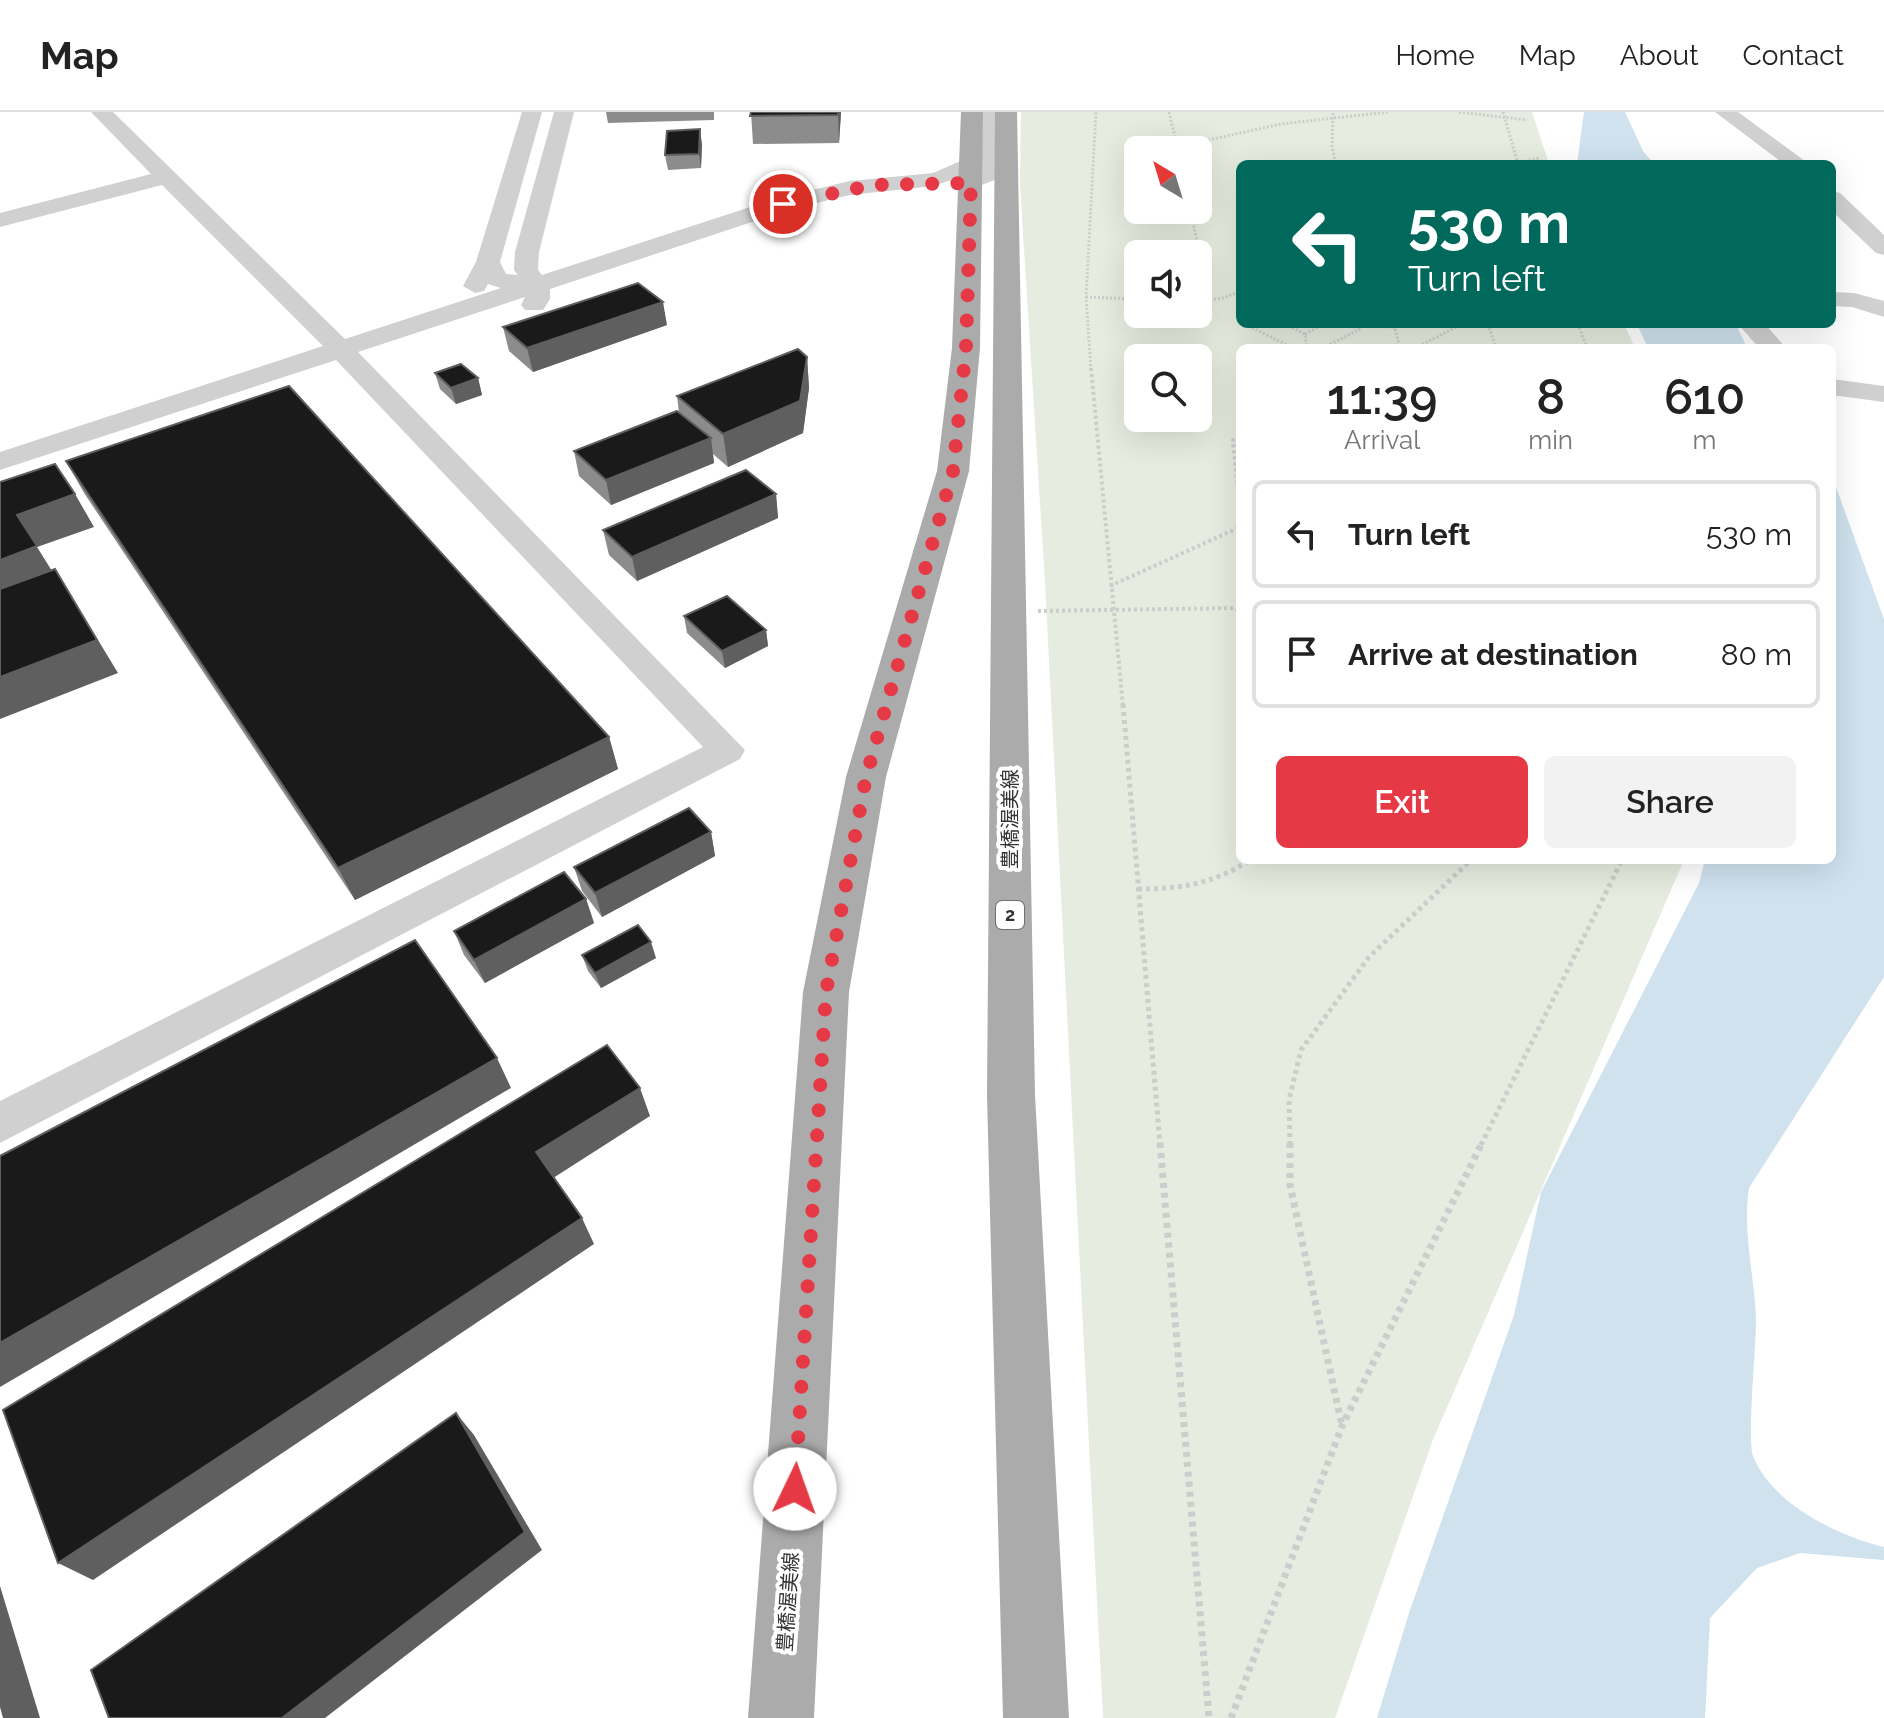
<!DOCTYPE html>
<meta charset="utf-8">
<style>
:root{--surface:#fff;--page:#f2f2f2;--text:#222;--muted:#767676;--line:#e0e0e0;--accent:#e63946}
body{margin:0;font-family:Raleway,"Noto Sans JP",sans-serif;background:var(--page);color:var(--text);height:100vh;display:flex;flex-direction:column;font-size:30px;white-space:nowrap}
*{box-sizing:border-box;margin:0}
p{font-size:26px;color:var(--muted)}
.icon{flex:none;width:44px;height:44px;fill:none;stroke:currentColor;stroke-width:2;stroke-linecap:round;stroke-linejoin:round}
.map{position:relative;flex:1;overflow:hidden}
.drawer{position:absolute;left:1236px;top:232px;width:600px;height:520px;display:flex;flex-direction:column;background:var(--surface);border-radius:12px;box-shadow:0 8px 32px #0002}
.drawer>*{flex:none}
.guide{position:absolute;left:1236px;top:48px;width:600px;height:168px;border-radius:12px;box-shadow:0 8px 32px #0002;background:#00695c;color:#fff;overflow:hidden}
.needle{width:52px;rotate:322deg}
.controls{position:absolute;left:1124px;top:24px;display:grid;gap:16px}
.controls a{display:grid;place-items:center;width:88px;height:88px;border-radius:12px;background:var(--surface);box-shadow:0 8px 32px #0002;font-size:40px}
.pin{position:absolute;display:grid;place-items:center;width:68px;height:68px;color:#fff;margin:-34px;border:4px solid #fff;border-radius:50%;box-shadow:0 2px 8px #0007}
.me{position:absolute;width:88px;margin:-44px;rotate:3deg;stroke-linejoin:round;filter:drop-shadow(0 0 6px #0008)}
.turn{display:flex;align-items:center;gap:28px;height:168px;padding:0 40px;font-size:36px}
.turn .icon{width:104px;height:104px;stroke-width:2.5}
.turn b{display:block;font-size:56px;line-height:68px}
.eta{display:flex;justify-content:space-evenly;align-items:center;height:136px;text-align:center}
.eta b{font-size:48px;font-weight:600;line-height:56px}
.button{display:flex;gap:16px;margin-top:auto;padding:16px 40px}
.button a{flex:1;height:92px;border-radius:12px;background:var(--accent);color:#fff;font-size:32px;font-weight:600;line-height:92px;text-align:center}
.button a+a{background:var(--page);color:var(--text)}
ul{padding:0;list-style:none}
li{display:flex;align-items:center;gap:24px;height:108px;margin:0 16px 12px;padding:0 24px;border:4px solid var(--line);border-radius:12px}
li div{flex:1}
li b{display:block;font-size:30px}
li em{font-style:normal}
header{display:flex;align-items:center;gap:48px;box-sizing:border-box;height:112px;padding:0 40px;background:var(--surface);border-bottom:2px solid var(--line)}
header strong{font-size:38px}
nav{display:flex;gap:44px;margin-inline-start:auto;font-size:28px}
.map>svg:first-child{display:block}
.green{fill:#e6ecdf;fill-rule:evenodd}
.water{fill:#cfe2ee}
.lines{fill:none;stroke-linecap:round;stroke-linejoin:round}
.path-far3{stroke:#cdcdcd;stroke-width:3;stroke-dasharray:2 2;stroke-linecap:butt}
.path-far2{stroke:#cdcdcd;stroke-width:4;stroke-dasharray:3 3;stroke-linecap:butt}
.path-far1{stroke:#cdcdcd;stroke-width:5;stroke-dasharray:4 4;stroke-linecap:butt}
.path{stroke:#cdcdcd;stroke-width:7;stroke-dasharray:5 5;stroke-linecap:butt}
.minor{fill:#d0d0d0;fill-rule:evenodd}
.major{fill:#ababab;fill-rule:evenodd}
.wall{fill:#8c8c8c}
.shaded-wall{fill:#5f5f5f}
.building{fill:#1a1a1a;stroke:#5f5f5f;stroke-width:2}
.route{stroke:#e63946;stroke-width:14;stroke-dasharray:0 25.2}
.labels{text-anchor:middle;stroke-width:8;stroke-linejoin:round;paint-order:stroke}
.shield{fill:#fff;stroke:#707070;stroke-width:2}
.shield-label{font-size:18px;font-weight:bold;fill:#333}
.street-label{font-size:20px;fill:#333;stroke:#fff}
</style>
<header>
<strong>Map</strong>
<nav><a>Home</a><a>Map</a><a>About</a><a>Contact</a></nav>
</header>
<div class="map">
<svg width="1884" height="1606" viewBox="0 0 1884 1606">
<rect width="100%" height="100%" fill="#fff"/>
<path class="green" d="M 1021,0 L 1532,0 L 1549,52 L 1240,52 L 1240,212 L 1624,212 L 1635,236 L 1240,236 L 1240,748 L 1684,748 L 1432,1330 L 1335,1606 L 1103,1606 L 1045,470 L 1020,73 ZM 1138,38 L 1198,38 L 1198,98 L 1138,98 ZM 1138,142 L 1198,142 L 1198,202 L 1138,202 ZM 1138,246 L 1198,246 L 1198,306 L 1138,306 Z"/>
<g class="water">
<polygon points="1584,0 1625,0 1643,39 1654,52 1577,52"/>
<polygon points="1637,212 1736,212 1747,236 1648,236"/>
<path d="M 1832,364 L 1884,507 L 1884,865 L 1749,1076 C 1742,1122 1755,1164 1756,1209 C 1756,1235 1747,1327 1753,1344 C 1772,1392 1838,1424 1884,1435 L 1884,1448 L 1800,1441 L 1757,1456 L 1710,1506 L 1705,1606 L 1377,1606 L 1409,1501 L 1514,1203 L 1541,1080 L 1699,771 L 1705,748 L 1832,748 Z"/>
</g>
<g class="lines">
<g class="path-far3">
<polyline points="1169,0 1178,37"/>
<polyline points="1459,0 1527,8"/>
<polyline points="1503,0 1518,52"/>
<polyline points="1333,1 1332,35 1336,52"/>
<polyline points="1177,35 1281,12 1388,0"/>
<polyline points="1517,51 1539,46"/>
<polyline points="1190,98 1211,189"/>
<polyline points="1086,185 1138,187"/>
<polyline points="1198,189 1224,186 1240,179"/>
<polyline points="1245,212 1293,236"/>
<polyline points="1285,212 1305,222 1307,236"/>
<polyline points="1325,212 1395,215"/>
<polyline points="1488,212 1496,236"/>
<polyline points="1578,212 1587,236"/>
<polyline points="1394,213 1400,236"/>
<polyline points="1305,222 1324,212"/>
<polyline points="1323,236 1362,216"/>
<polyline points="1415,236 1462,212"/>
<polyline points="1091,258 1086,185 1096,0"/>
</g>
<g class="path-far2">
<polyline points="1091,256 1123,594"/>
<polyline points="1240,325 1233,328 1240,398"/>
<polyline points="1110,474 1240,415"/>
<polyline points="1038,499 1235,496 1240,500"/>
</g>
<g class="path-far1">
<polyline points="1123,592 1160,1033"/>
<path d="M 1138,777 C 1181,777 1213,772 1250,748"/>
<polyline points="1290,1033 1289,988 1301,938 1369,845 1471,748"/>
<polyline points="1481,1033 1622,748"/>
</g>
<g class="path">
<polyline points="1160,1031 1209,1606"/>
<polyline points="1290,1031 1290,1073 1342,1314"/>
<polyline points="1231,1606 1342,1314 1482,1031"/>
</g>
<g class="minor">
<polygon points="91,0 113,0 345,227 501,176 488,172 484,179 475,181 463,174 476,150 522,0 542,0 500,150 506,162 518,163 514,158 515,140 554,0 574,0 539,140 538,158 542,163 775,87 850,69 933,61 972,44 981,48 983,0 1003,0 1003,54 997,67 969,78 958,71 980,58 981,52 970,62 933,74 850,83 791,97 550,177 550,187 543,198 525,198 521,193 525,185 358,240 745,638 740,647 0,1031 0,989 703,635 336,248 0,358 0,340 323,234 162,73 0,115 0,101 151,62"/>
<polygon points="1715,0 1738,0 1809,52 1784,52"/>
<polygon points="1832,79 1840,81 1884,123 1884,143 1876,141 1832,99"/>
<polygon points="1832,180 1854,181 1884,189 1884,205 1852,195 1832,194"/>
<polygon points="1738,212 1765,212 1786,236 1759,236"/>
<polygon points="1832,267 1884,274 1884,290 1832,283"/>
</g>
<g class="major">
<polygon points="961,0 983,0 980,236 969,359 886,665 849,880 814,1606 748,1606 803,880 846,665 937,359 952,236"/>
<polygon points="995,0 1017,0 1035,983 1069,1606 1003,1606 987,983"/>
</g>
</g>
<g class="wall">
<polygon points="606,0 714,0 714,8 608,11"/>
<polygon points="751,0 841,0 839,31 753,32"/>
<polygon points="702,32 701,56 668,58 665,43"/>
<polygon points="667,213 533,260 509,239 503,215"/>
<polygon points="807,245 809,276 803,321 728,355 713,342 714,351 611,393 579,364 574,339 679,301 677,284"/>
<polygon points="435,261 478,266 482,283 456,292 440,277"/>
<polygon points="66,349 609,625 618,657 355,788 84,381"/>
<polygon points="776,382 778,406 637,469 609,443 603,418"/>
<polygon points="684,504 766,518 768,534 725,556 687,521"/>
<polygon points="711,720 715,744 602,805 582,779 574,755"/>
<polygon points="586,787 594,811 485,871 464,843 454,819"/>
<polygon points="582,843 656,846 601,876 588,859"/>
</g>
<g class="shaded-wall">
<polygon points="838,0 841,0 839,31 838,3"/>
<polygon points="700,17 702,32 701,56 699,42"/>
<polygon points="663,190 667,213 533,260 527,236"/>
<polygon points="807,245 809,276 803,321 728,355 723,322"/>
<polygon points="478,266 482,283 456,292 451,276"/>
<polygon points="711,326 714,351 611,393 606,368"/>
<polygon points="75,382 94,415 37,435 57,467 0,488 0,448 17,403"/>
<polygon points="776,382 778,406 637,469 632,445"/>
<polygon points="55,457 118,561 0,607 0,565"/>
<polygon points="766,518 768,534 725,556 722,539"/>
<polygon points="609,625 618,657 355,788 338,756"/>
<polygon points="711,720 715,744 602,805 595,781"/>
<polygon points="586,787 594,811 485,871 474,848"/>
<polygon points="651,830 656,846 601,876 595,861"/>
<polygon points="497,946 511,976 0,1275 0,1231"/>
<polygon points="640,976 650,1004 550,1068 536,1040"/>
<polygon points="582,1106 594,1132 93,1468 58,1451"/>
<polygon points="456,1301 474,1323 542,1438 325,1606 282,1606"/>
<polygon points="0,1474 40,1606 3,1606 0,1595"/>
</g>
<g class="building">
<polygon points="751,0 838,0 838,3 750,4"/>
<polygon points="700,17 699,42 665,43 667,19"/>
<polygon points="638,171 663,190 527,236 503,215"/>
<polygon points="798,237 807,245 800,289 723,322 677,284"/>
<polygon points="461,252 478,266 451,276 435,261"/>
<polygon points="289,274 609,625 338,756 66,349"/>
<polygon points="677,299 711,326 606,368 574,339"/>
<polygon points="55,352 75,382 17,403 37,434 0,448 0,370"/>
<polygon points="746,358 776,382 632,445 603,418"/>
<polygon points="55,457 97,528 0,565 0,477"/>
<polygon points="727,484 766,518 722,539 684,504"/>
<polygon points="689,696 711,720 595,781 574,755"/>
<polygon points="564,760 586,787 474,848 454,819"/>
<polygon points="638,813 651,830 595,861 582,843"/>
<polygon points="415,828 497,946 0,1231 0,1044"/>
<polygon points="607,933 640,976 536,1040 582,1106 58,1451 3,1298"/>
<polygon points="456,1301 525,1420 282,1606 109,1606 91,1558"/>
</g>
<g class="lines">
<polyline class="route" points="783,92 873,73 971,71 966,236 953,359 866,665 826,880 795,1377"/>
</g>
<g class="labels">
<rect class="shield" x="996" y="789" width="28" height="28" rx="6"/>
<g class="shield-label">
<text x="1010" y="809">2</text>
</g>
<g class="street-label">
<text transform="translate(1010 707) rotate(-90)" y="7">豊橋渥美線</text>
<text transform="translate(788 1490) rotate(-86)" y="7">豊橋渥美線</text>
</g>
</g>
</svg>
<div class="controls">
<a><svg class="needle" viewBox="-14 -14 28 28"><path d="M0-13l5 13h-10z" fill="#e53935"/><path d="M0 13l5-13h-10z" fill="#767676"/></svg></a>
<a><svg class="icon" aria-label="sound" viewBox="0 0 24 24"><path d="M4 9h4l5-4v14l-5-4H4zM17 9q2 3 0 6"/></svg></a>
<a><svg class="icon" aria-label="search" viewBox="0 0 24 24"><circle cx="10" cy="10" r="6"/><path d="M15 15l6 6"/></svg></a>
</div>
<div class="pin" style="left:783px;top:92px;background:#d93025"><svg class="icon" aria-label="arrive" viewBox="0 0 24 24"><path d="M6 21V4h12l-3 4 3 4H6"/></svg></div>
<svg class="me" style="left:795px;top:1377px" viewBox="-20 -20 40 40"><circle r="19" fill="#fff"/><path d="M0-13L10 11 0 6-10 11z" fill="#e63946"/></svg>
<div class="guide">
<div class="turn"><svg class="icon" aria-label="left" viewBox="0 0 24 24"><path d="M17 20v-9H6M10 6l-5 5 5 5"/></svg><div><b>530 m</b>Turn left</div></div>
</div>
<section class="drawer">
<div class="eta">
<div><b>11:39</b><p>Arrival</p></div>
<div><b>8</b><p>min</p></div>
<div><b>610</b><p>m</p></div>
</div>
<ul>
<li><svg class="icon" aria-label="left" viewBox="0 0 24 24"><path d="M17 20v-9H6M10 6l-5 5 5 5"/></svg><div><b>Turn left</b></div><em>530 m</em></li>
<li><svg class="icon" aria-label="arrive" viewBox="0 0 24 24"><path d="M6 21V4h12l-3 4 3 4H6"/></svg><div><b>Arrive at destination</b></div><em>80 m</em></li>
</ul>
<div class="button"><a>Exit</a><a>Share</a></div>
</section>
</div>
